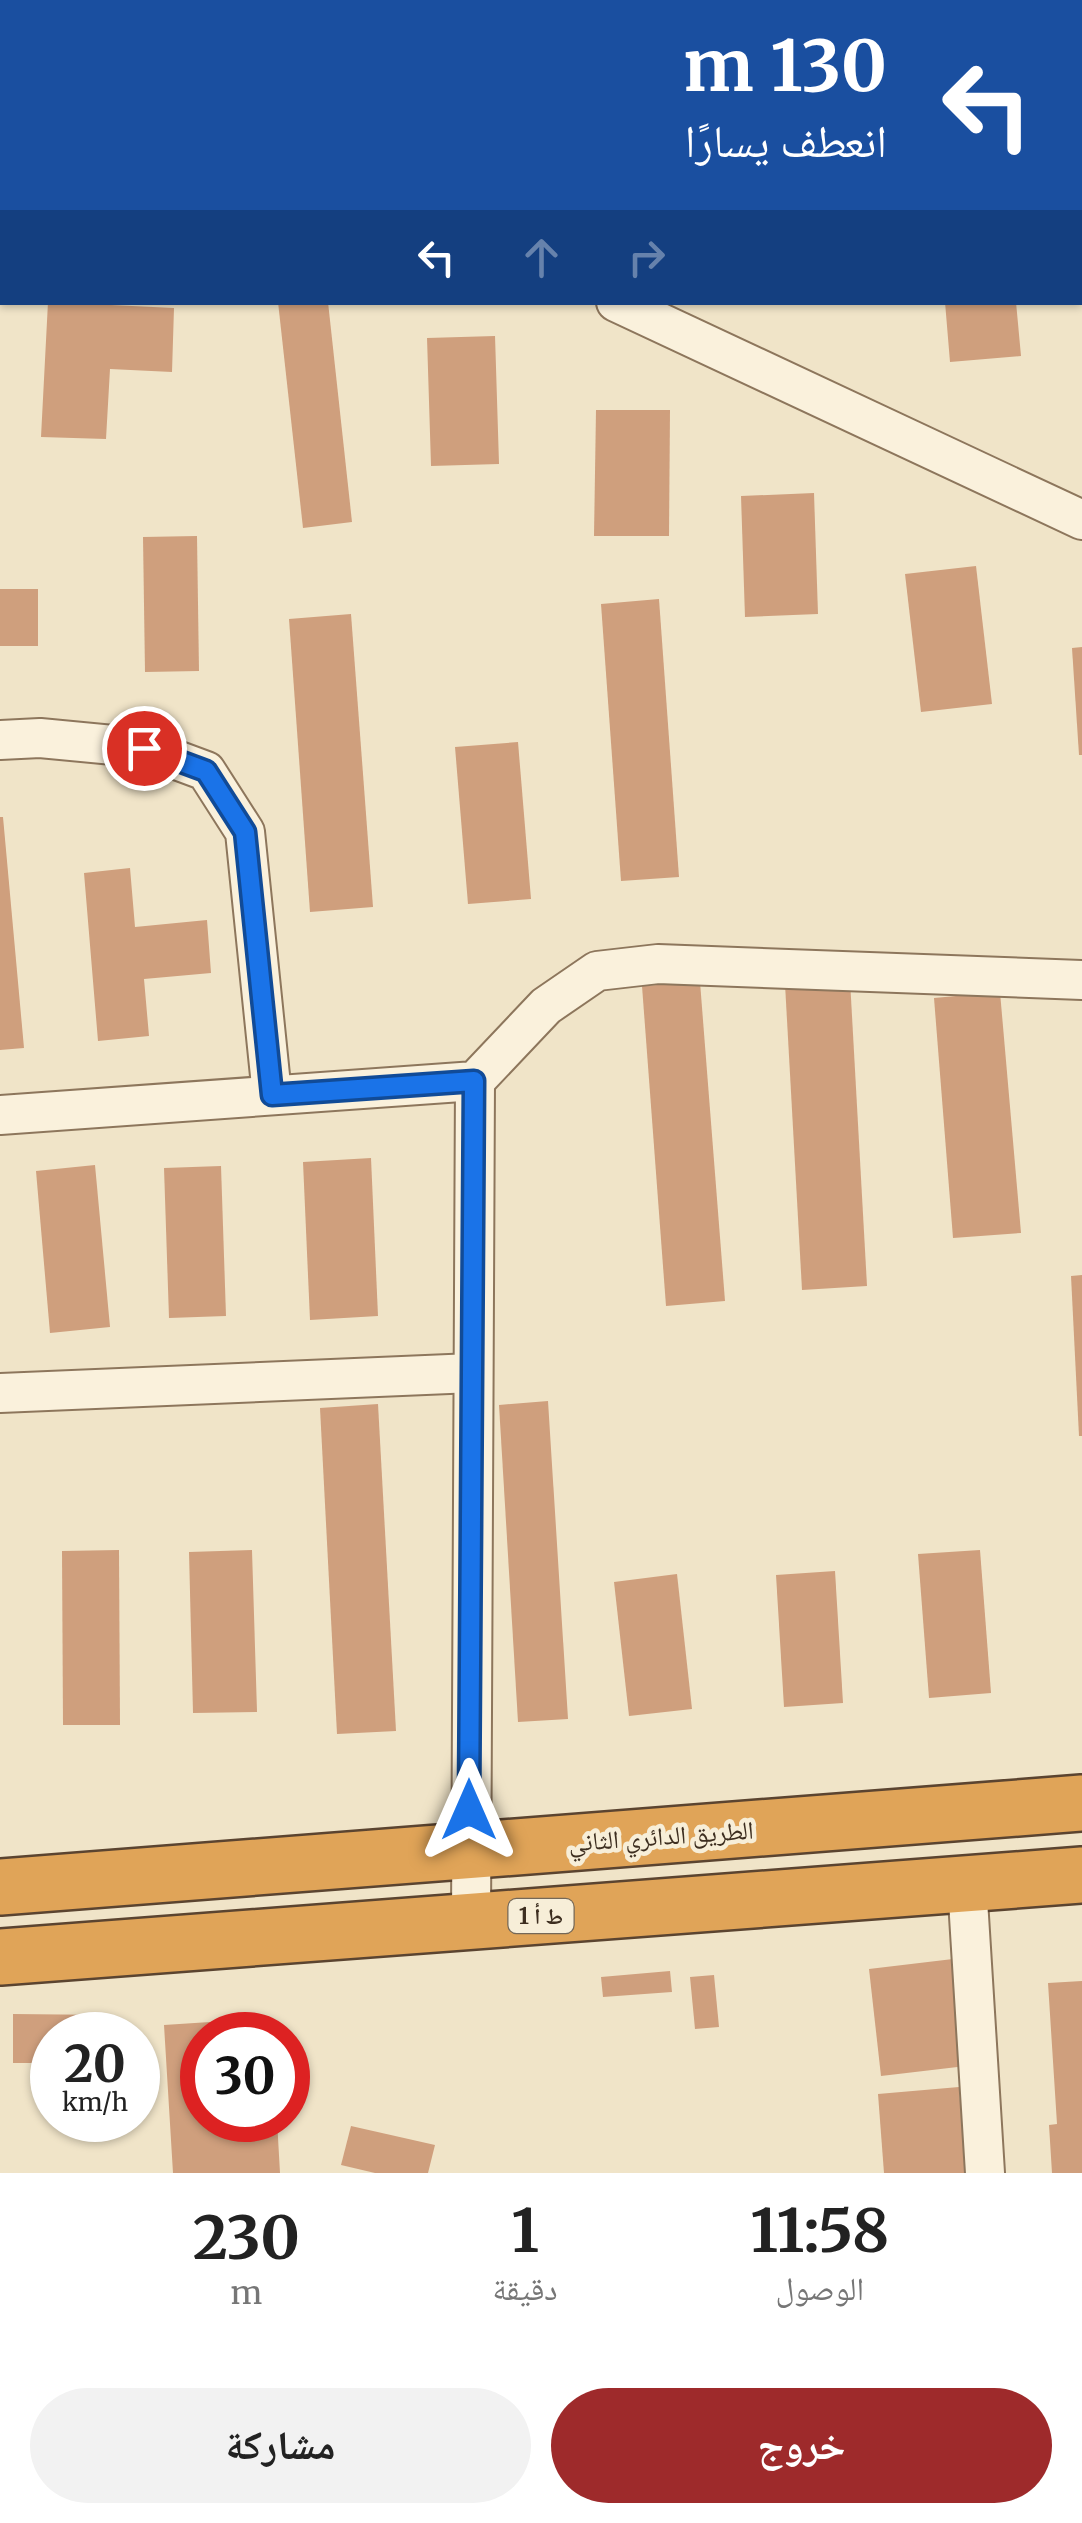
<!DOCTYPE html>
<html lang="ar">
<meta charset="utf-8">
<style>
:root{--surface:#fff;--page:#f2f2f2;--text:#222;--muted:#767676;--accent:#9e2a2b}
body{margin:0;font-family:Merriweather,"Noto Naskh Arabic",serif;background:var(--page);color:var(--text);direction:rtl;height:100vh;display:flex;flex-direction:column;font-size:38px;white-space:nowrap}
*{box-sizing:border-box;margin:0}
p{font-size:32px;color:var(--muted)}
.icon{flex:none;width:55px;height:55px;fill:none;stroke:currentColor;stroke-width:2;stroke-linecap:round;stroke-linejoin:round}
.map{position:relative;height:2173px;overflow:hidden;direction:ltr}
.drawer{display:flex;flex-direction:column;background:var(--surface);flex:1}
.drawer>*{flex:none}
.guide{position:absolute;left:0px;top:0px;width:1082px;height:305px;box-shadow:0 2px 8px #0004;direction:rtl;background:#1a4fa0;color:#fff;overflow:hidden}
.speed{position:absolute;left:30px;top:2012px;display:flex;gap:20px;font-size:50px;font-weight:700;text-align:center}
.speed>*{display:grid;place-content:center;width:130px;height:130px;border-radius:50%;background:var(--surface);box-shadow:0 2px 8px #0004;line-height:1}
.speed small{font-size:25px;font-weight:400}
.speed .limit{border:15px solid #d22;background:#fff;color:#111}
.pin{position:absolute;display:grid;place-items:center;width:85px;height:85px;color:#fff;margin:-42px;border:5px solid #fff;border-radius:50%;box-shadow:0 2px 10px #0007}
.me{position:absolute;width:110px;margin:-55px;rotate:0deg;stroke-linejoin:round;filter:drop-shadow(0 0 8px #0008)}
.turn{display:flex;align-items:center;gap:35px;height:210px;padding:0 30px;font-size:45px}
.turn .icon{width:130px;height:130px;stroke-width:2.5}
.turn b{display:block;font-size:70px;line-height:85px}
.lanes{display:flex;align-items:center;height:95px;padding:0 30px;background:#0003;justify-content:center;gap:50px;direction:ltr}
.lanes .off{opacity:.35}
.eta{display:flex;justify-content:space-evenly;align-items:center;height:170px;text-align:center}
.eta b{font-size:60px;font-weight:700;line-height:70px}
.action{display:flex;gap:20px;margin-top:auto;padding:20px 30px}
.action a{flex:1;height:115px;border-radius:60px;background:var(--accent);color:#fff;font-size:40px;font-weight:700;line-height:115px;text-align:center}
.action a+a{background:var(--page);color:var(--text)}
.map>svg:first-child{display:block}
.building{fill:#cf9f7d}
.lines{fill:none;stroke-linecap:round;stroke-linejoin:round}
.street-casing{stroke:#8d765c;stroke-width:42}
.highway-casing{stroke:#5b4430;stroke-width:60}
.street{stroke:#faf1dc;stroke-width:38}
.highway{stroke:#e0a458;stroke-width:55}
.route-casing{stroke:#114b97;stroke-width:25}
.route{stroke:#1a73e8;stroke-width:18}
.labels{text-anchor:middle;stroke-width:9;stroke-linejoin:round;paint-order:stroke}
.shield{fill:#f7eed8;stroke:#756857;stroke-width:2.5}
.shield-label{font-size:22px;font-weight:bold;fill:#3d2e20}
.street-label{font-size:25px;fill:#3d2e20;stroke:#f7eed8}
</style>
<div class="map">
<svg width="1082" height="2173" viewBox="0 0 1082 2173">
<rect width="100%" height="100%" fill="#f0e4c8"/>
<g class="building">
<polygon points="48,302 174,308 172,372 110,369 106,439 41,437"/>
<polygon points="278,302 328,302 352,522 303,528"/>
<polygon points="945,302 1016,302 1021,356 950,362"/>
<polygon points="495,336 499,464 431,466 427,338"/>
<polygon points="596,410 670,410 669,536 594,536"/>
<polygon points="814,493 818,614 745,617 741,496"/>
<polygon points="197,536 199,671 145,672 143,537"/>
<polygon points="976,566 992,704 921,712 905,574"/>
<rect x="0" y="589" width="38" height="57"/>
<polygon points="659,599 679,877 621,881 601,604"/>
<polygon points="351,614 373,907 310,912 289,619"/>
<polygon points="1082,647 1082,755 1079,755 1072,648"/>
<polygon points="518,742 531,899 468,904 455,747"/>
<polygon points="0,817 3,817 24,1048 0,1050"/>
<polygon points="130,868 135,927 207,920 211,973 144,979 149,1036 98,1041 84,873"/>
<polygon points="850,980 867,1286 802,1290 785,984"/>
<polygon points="700,982 725,1301 666,1306 642,986"/>
<polygon points="1000,992 1021,1233 953,1238 934,998"/>
<polygon points="371,1158 378,1316 310,1320 303,1162"/>
<polygon points="95,1165 110,1327 50,1333 36,1171"/>
<polygon points="221,1166 226,1316 169,1318 164,1168"/>
<polygon points="1082,1275 1082,1436 1079,1436 1071,1276"/>
<polygon points="548,1401 568,1719 518,1722 499,1405"/>
<polygon points="378,1404 396,1731 337,1734 320,1408"/>
<polygon points="119,1550 120,1725 63,1725 62,1551"/>
<polygon points="252,1550 257,1712 193,1713 189,1552"/>
<polygon points="980,1550 991,1693 929,1698 918,1554"/>
<polygon points="835,1571 843,1703 784,1707 776,1575"/>
<polygon points="677,1574 692,1709 629,1716 614,1582"/>
<polygon points="953,1959 966,2066 881,2076 869,1969"/>
<polygon points="670,1971 672,1992 603,1997 601,1977"/>
<polygon points="714,1975 719,2027 695,2029 690,1977"/>
<polygon points="1082,1981 1082,2173 1052,2173 1049,2125 1057,2124 1048,1983"/>
<polygon points="13,2014 109,2015 109,2035 52,2035 52,2063 13,2063"/>
<polygon points="270,2018 271,2035 202,2035 202,2120 277,2120 280,2173 173,2173 164,2025"/>
<polygon points="959,2087 965,2173 884,2173 878,2094"/>
<polygon points="351,2126 435,2145 428,2173 375,2173 341,2165"/>
</g>
<g class="lines">
<defs>
<g id="street">
<polyline points="0,15 2,16"/>
<polyline points="616,302 1082,520"/>
<polyline points="0,740 40,738 144,748 206,771 245,832 272,1095"/>
<polyline points="0,1115 475,1081 546,1006 597,971 658,964 1082,980"/>
<polyline points="0,1393 473,1373"/>
<polyline points="967,1884 985,2173"/>
<polyline points="471,1922 475,1081"/>
</g>
<g id="highway">
<polyline points="0,1887 1082,1803"/>
<polyline points="0,1957 1082,1875"/>
</g>
</defs>
<use href="#street" class="street-casing"/>
<use href="#highway" class="highway-casing"/>
<use href="#street" class="street"/>
<use href="#highway" class="highway"/>
</g>
<g class="lines">
<defs>
<polyline id="route" points="144,748 206,771 245,832 272,1095 474,1081 469,1810"/>
</defs>
<use href="#route" class="route-casing"/>
<use href="#route" class="route"/>
</g>
<g class="labels">
<rect class="shield" x="508.5" y="1899" width="65" height="34" rx="8"/>
<g class="shield-label">
<text x="541" y="1924">ط أ 1</text>
</g>
<g class="street-label">
<text transform="translate(661 1836) rotate(-4)" y="9">الطريق الدائري الثاني</text>
</g>
</g>
</svg>
<div class="speed"><div>20<small>km/h</small></div><div class="limit">30</div></div>
<div class="pin" style="left:144px;top:748px;background:#d93025"><svg class="icon" aria-label="arrive" viewBox="0 0 24 24"><path d="M6 21V4h12l-3 4 3 4H6"/></svg></div>
<svg class="me" style="left:469px;top:1810px" viewBox="-20 -20 40 40"><path d="M0-17L14 15 0 8-14 15z" fill="#1a73e8" stroke="#fff" stroke-width="4"/></svg>
<div class="guide">
<div class="turn"><svg class="icon" aria-label="left" viewBox="0 0 24 24"><path d="M17 20v-9H6M10 6l-5 5 5 5"/></svg><div><b>130 m</b>انعطف يسارًا</div></div>
<div class="lanes"><svg class="icon" aria-label="left" viewBox="0 0 24 24"><path d="M17 20v-9H6M10 6l-5 5 5 5"/></svg><svg class="icon off" aria-label="ahead" viewBox="0 0 24 24"><path d="M12 20V5M6 11l6-6 6 6"/></svg><svg class="icon off" aria-label="right" viewBox="0 0 24 24"><path d="M7 20v-9h11M14 6l5 5-5 5"/></svg></div>
</div>
</div>
<section class="drawer">
<div class="eta">
<div><b>11:58</b><p>الوصول</p></div>
<div><b>1</b><p>دقيقة</p></div>
<div><b>230</b><p>m</p></div>
</div>
<div class="action"><a>خروج</a><a>مشاركة</a></div>
</section>
